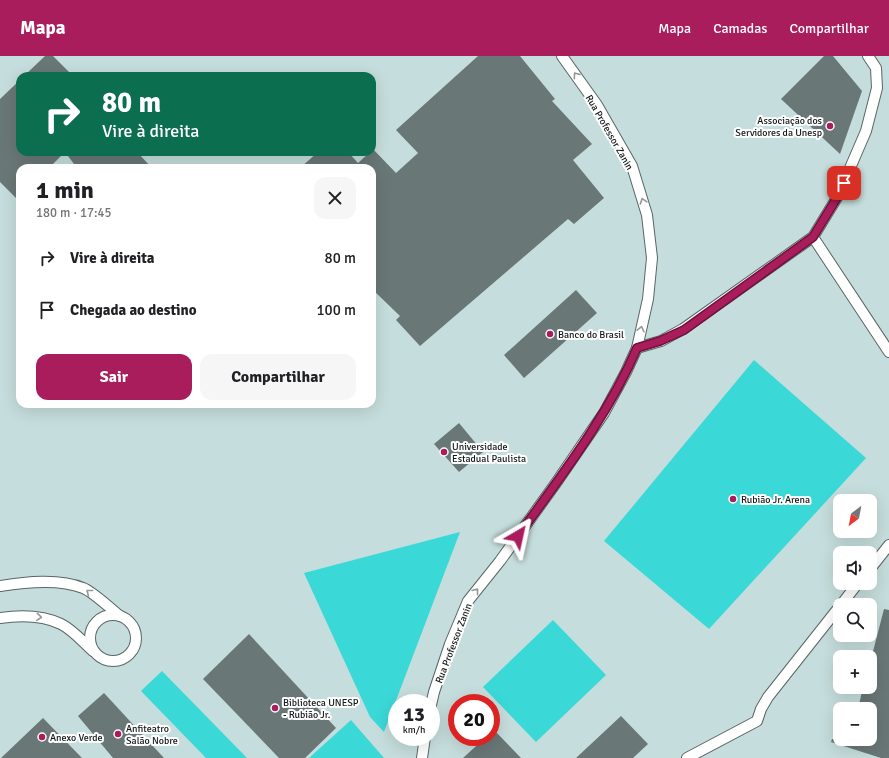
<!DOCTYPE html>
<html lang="pt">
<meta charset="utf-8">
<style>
:root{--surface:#fff;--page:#f6f6f6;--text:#202124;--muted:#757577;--accent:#aa1d5c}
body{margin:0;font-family:Signika,sans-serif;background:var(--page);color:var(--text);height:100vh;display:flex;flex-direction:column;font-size:15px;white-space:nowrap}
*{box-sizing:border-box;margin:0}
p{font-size:13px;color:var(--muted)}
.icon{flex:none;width:22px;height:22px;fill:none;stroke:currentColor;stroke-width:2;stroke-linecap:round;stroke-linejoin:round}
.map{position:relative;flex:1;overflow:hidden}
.panel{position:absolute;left:16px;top:108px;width:360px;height:244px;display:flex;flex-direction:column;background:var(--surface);border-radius:12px;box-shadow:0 4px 16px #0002}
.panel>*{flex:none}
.hud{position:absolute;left:16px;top:16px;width:360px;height:84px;border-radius:12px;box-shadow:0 4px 16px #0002;background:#0b6e4f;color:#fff;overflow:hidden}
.needle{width:26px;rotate:212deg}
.controls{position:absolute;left:833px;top:438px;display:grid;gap:8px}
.controls a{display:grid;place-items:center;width:44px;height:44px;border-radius:8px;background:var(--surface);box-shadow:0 4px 16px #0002;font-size:20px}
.speed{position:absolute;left:388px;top:638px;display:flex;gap:8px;font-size:20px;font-weight:700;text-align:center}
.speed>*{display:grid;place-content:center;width:52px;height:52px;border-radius:50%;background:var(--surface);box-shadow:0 4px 16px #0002;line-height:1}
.speed small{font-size:10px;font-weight:400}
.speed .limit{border:6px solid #d22;background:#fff;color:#111}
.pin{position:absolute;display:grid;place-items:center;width:34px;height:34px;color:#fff;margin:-17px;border-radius:8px;box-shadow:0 2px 6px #0006}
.me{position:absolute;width:44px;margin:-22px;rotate:36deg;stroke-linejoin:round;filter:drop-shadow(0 0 3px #0008)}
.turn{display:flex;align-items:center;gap:14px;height:84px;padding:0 20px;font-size:18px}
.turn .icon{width:52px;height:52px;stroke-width:2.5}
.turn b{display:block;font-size:28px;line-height:34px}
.round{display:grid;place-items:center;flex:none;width:42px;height:42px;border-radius:12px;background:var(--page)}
.overview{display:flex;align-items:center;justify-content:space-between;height:68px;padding:0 20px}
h1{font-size:24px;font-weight:700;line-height:30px}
.primary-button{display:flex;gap:8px;margin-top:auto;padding:8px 20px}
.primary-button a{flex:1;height:46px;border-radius:12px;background:var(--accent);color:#fff;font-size:16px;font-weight:700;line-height:46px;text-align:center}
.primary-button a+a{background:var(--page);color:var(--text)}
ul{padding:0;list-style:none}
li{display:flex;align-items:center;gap:12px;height:52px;padding:0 20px}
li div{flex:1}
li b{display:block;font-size:15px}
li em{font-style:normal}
header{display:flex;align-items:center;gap:24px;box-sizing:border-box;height:56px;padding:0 20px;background:var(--accent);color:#fff}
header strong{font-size:19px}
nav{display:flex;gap:22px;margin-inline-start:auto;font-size:14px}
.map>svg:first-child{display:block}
.built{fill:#c5dddc;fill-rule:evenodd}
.green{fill:#3bd8d8}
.building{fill:#6a7777}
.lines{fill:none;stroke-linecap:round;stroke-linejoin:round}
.lane-casing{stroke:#596665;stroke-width:12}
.lane{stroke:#fff;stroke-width:10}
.oneway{stroke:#949797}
.route-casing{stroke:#6e133c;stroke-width:10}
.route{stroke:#aa1d5c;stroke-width:7}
.poi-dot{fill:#aa1d5c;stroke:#fff;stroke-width:1.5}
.labels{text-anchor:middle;stroke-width:4;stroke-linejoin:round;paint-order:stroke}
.poi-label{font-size:10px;fill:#121717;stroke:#fff;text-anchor:start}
.street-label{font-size:10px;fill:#121717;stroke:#fff}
</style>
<header>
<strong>Mapa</strong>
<nav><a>Mapa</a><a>Camadas</a><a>Compartilhar</a></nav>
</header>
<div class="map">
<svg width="889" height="702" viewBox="0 0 889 702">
<rect width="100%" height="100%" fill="#d8e7e7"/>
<path class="built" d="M 0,0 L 889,0 L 889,702 L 0,702 ZM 20,20 L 372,20 L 372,96 L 20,96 ZM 20,112 L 372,112 L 372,348 L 20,348 ZM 840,445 L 870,445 L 870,475 L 840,475 ZM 840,497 L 870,497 L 870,527 L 840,527 ZM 840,549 L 870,549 L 870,579 L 840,579 ZM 840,601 L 870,601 L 870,631 L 840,631 ZM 397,647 L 431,647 L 431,681 L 397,681 ZM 457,647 L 491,647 L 491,681 L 457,681 ZM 840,653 L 870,653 L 870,683 L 840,683 Z"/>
<g class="green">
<polygon points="754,304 866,402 709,573 604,485"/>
<polygon points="460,476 384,676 370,661 304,517"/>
<polygon points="553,564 606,619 536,686 483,631"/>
<polygon points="162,615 247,702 206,702 141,635"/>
<polygon points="351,664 384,702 309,702"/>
</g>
<g class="building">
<polygon points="45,0 53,0 73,20 24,20"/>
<polygon points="478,0 520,0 555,43 552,45 592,88 573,104 604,142 574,168 568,163 420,290 396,264 400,260 372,233 372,112 300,112 318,96 348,96 358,107 370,96 372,96 372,92 396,117 418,97 396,74"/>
<polygon points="824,0 833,0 862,35 840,98 781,43"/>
<polygon points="20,24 20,96 137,96 152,112 77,112 65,96 49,112 20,112 20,146 0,126 0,43"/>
<polygon points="576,234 597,257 524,322 504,299"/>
<polygon points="459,367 483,396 459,416 434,388"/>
<polygon points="884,553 889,554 889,702 881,702 831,686 832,683 870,683 870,653 858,653 863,631 870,631 870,607"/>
<polygon points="249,578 336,672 305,702 279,702 203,623"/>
<polygon points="104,637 164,702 113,702 78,660"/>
<polygon points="621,660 648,688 633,702 576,702"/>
<polygon points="43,662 82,702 1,702"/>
<polygon points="494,674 521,702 463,702 486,681 491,681 491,677"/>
</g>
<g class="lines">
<defs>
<g id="lane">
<polyline points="813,181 889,296"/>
<polyline points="637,292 661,285 683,273 813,181 838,140 866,75 877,32 876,12 868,0"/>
<polyline points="870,513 889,489"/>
<path d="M 0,530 C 25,526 59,522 83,532 C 92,535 111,553 120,560"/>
<polyline points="841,549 858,527"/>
<circle cx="113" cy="582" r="23"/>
<path d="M 0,562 C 21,559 42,559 61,568 C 73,574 83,586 93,595"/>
<polyline points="431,649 434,636 450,588 468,545 500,505 556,427 604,357 626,316 637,292 648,243 652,202 647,159 632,110 597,49 562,0"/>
<polyline points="422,702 425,681"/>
<polyline points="687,702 757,665 761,653 768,641 840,550"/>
</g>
</defs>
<use href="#lane" class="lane-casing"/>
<use href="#lane" class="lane"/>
</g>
<defs><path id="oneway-chevron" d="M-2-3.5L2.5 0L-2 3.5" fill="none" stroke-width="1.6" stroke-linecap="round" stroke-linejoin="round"/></defs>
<g class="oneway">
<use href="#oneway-chevron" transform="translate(576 19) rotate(-126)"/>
<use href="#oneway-chevron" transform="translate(643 145) rotate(-108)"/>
<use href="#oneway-chevron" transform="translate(641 273) rotate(-77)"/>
<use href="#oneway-chevron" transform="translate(476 535) rotate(-52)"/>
<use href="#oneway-chevron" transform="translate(89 536) rotate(-142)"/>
<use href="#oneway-chevron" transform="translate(39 561) rotate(5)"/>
</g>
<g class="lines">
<defs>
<path id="route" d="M 518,480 C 561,420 608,360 637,292 L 660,285 L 684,274 L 813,181 L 838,140 L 844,127"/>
</defs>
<use href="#route" class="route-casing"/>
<use href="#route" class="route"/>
</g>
<g class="poi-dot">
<circle cx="830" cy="70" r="4"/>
<circle cx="550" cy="278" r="4"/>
<circle cx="444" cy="396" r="4"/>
<circle cx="733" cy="443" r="4"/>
<circle cx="275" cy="652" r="4"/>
<circle cx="118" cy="678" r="4"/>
<circle cx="42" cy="681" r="4"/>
</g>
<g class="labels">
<g class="poi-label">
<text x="822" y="68" text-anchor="end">Associação dos<tspan x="822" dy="12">Servidores da Unesp</tspan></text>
<text x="558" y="282">Banco do Brasil</text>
<text x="452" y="394">Universidade<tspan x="452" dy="12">Estadual Paulista</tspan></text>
<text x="741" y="447">Rubião Jr. Arena</text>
<text x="283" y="650">Biblioteca UNESP<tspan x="283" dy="12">- Rubião Jr.</tspan></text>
<text x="126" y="676">Anfiteatro<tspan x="126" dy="12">Salão Nobre</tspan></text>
<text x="50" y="685">Anexo Verde</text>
</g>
<g class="street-label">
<text transform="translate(610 76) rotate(60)" y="4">Rua Professor Zanin</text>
<text transform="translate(453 587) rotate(-69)" y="4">Rua Professor Zanin</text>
</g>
</g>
</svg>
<div class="controls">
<a><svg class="needle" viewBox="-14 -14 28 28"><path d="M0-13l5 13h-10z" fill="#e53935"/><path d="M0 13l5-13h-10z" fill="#757577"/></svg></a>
<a><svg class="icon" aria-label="sound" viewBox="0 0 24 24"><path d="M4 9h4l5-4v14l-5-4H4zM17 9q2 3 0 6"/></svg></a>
<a><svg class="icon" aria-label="search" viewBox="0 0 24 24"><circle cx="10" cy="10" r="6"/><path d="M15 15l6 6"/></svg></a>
<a>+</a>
<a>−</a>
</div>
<div class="speed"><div>13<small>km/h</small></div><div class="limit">20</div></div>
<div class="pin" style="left:844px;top:127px;background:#d93025"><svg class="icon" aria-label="arrive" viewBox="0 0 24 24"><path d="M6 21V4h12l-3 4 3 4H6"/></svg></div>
<svg class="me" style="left:518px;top:480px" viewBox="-20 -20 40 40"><path d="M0-17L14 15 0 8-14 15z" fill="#aa1d5c" stroke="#fff" stroke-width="4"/></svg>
<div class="hud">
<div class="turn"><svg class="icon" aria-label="right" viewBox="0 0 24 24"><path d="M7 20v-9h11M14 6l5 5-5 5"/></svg><div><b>80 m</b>Vire à direita</div></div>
</div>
<section class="panel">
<div class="overview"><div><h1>1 min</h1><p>180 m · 17:45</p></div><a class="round"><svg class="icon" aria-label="close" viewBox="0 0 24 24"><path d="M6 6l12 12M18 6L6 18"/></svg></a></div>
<ul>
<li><svg class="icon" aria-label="right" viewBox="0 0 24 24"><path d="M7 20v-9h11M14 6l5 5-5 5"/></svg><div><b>Vire à direita</b></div><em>80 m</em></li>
<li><svg class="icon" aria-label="arrive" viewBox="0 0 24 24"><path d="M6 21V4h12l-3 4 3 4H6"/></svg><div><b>Chegada ao destino</b></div><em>100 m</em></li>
</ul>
<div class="primary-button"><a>Sair</a><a>Compartilhar</a></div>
</section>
</div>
